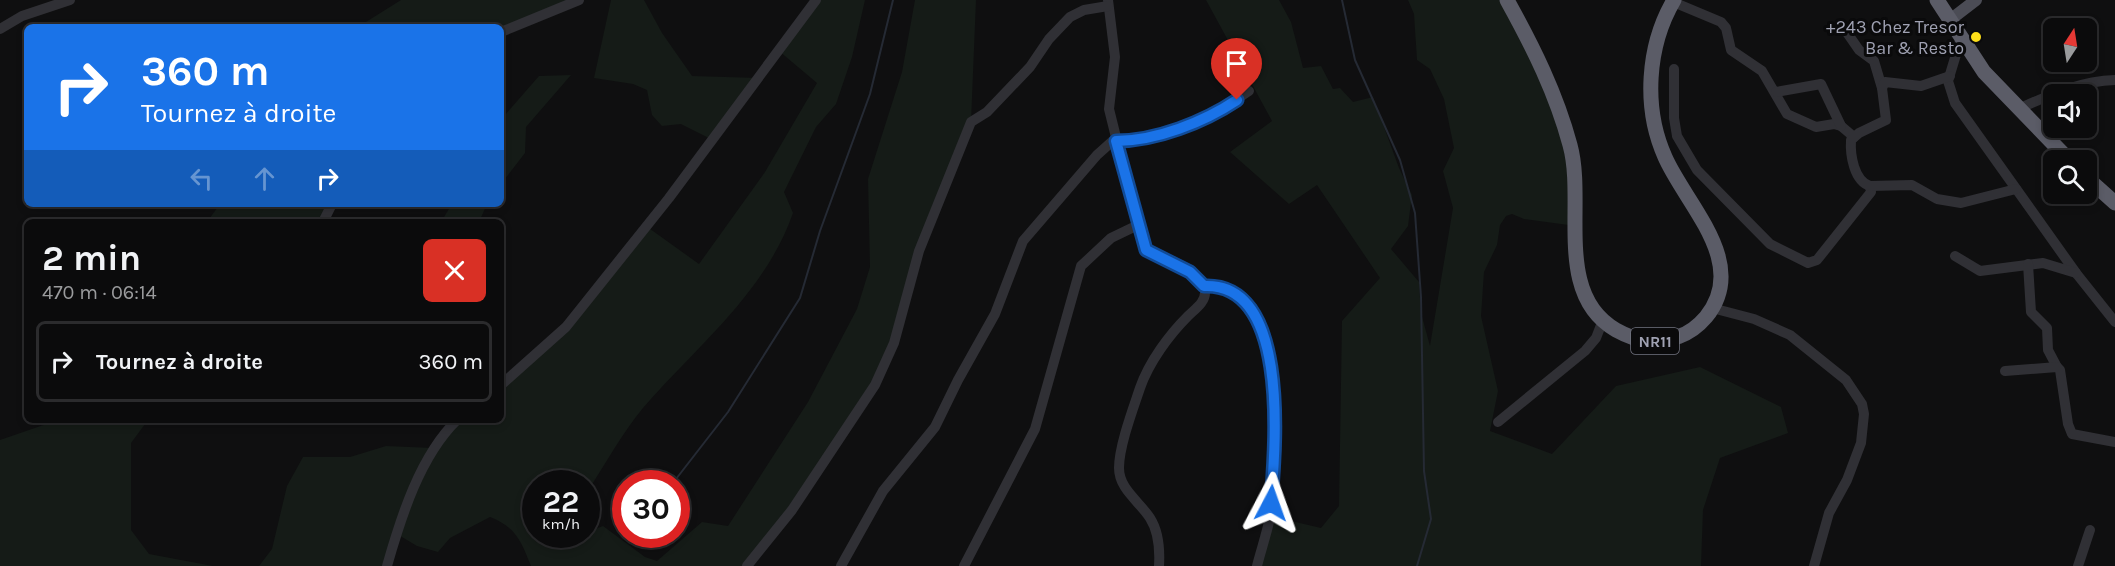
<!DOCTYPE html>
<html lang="fr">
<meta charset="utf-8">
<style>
:root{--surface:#0b0b0c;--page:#19191a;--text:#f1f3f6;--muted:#9a9b9d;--line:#2b2b2d}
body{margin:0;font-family:Karla,sans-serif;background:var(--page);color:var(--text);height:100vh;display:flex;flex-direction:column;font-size:22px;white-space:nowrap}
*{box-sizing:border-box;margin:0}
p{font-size:20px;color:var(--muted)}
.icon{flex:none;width:33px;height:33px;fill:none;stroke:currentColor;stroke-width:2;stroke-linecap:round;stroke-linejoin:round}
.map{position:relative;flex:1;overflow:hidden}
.drawer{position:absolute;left:24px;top:219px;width:480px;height:204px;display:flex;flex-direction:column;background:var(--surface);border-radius:9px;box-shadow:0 3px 9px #0003,0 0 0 2px var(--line)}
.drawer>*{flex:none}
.top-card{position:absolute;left:24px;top:24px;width:480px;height:183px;border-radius:9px;box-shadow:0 3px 9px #0003,0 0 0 2px var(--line);background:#1a73e8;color:#fff;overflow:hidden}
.needle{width:39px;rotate:12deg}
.controls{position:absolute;left:2043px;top:18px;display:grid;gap:12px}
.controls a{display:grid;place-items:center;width:54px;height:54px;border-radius:9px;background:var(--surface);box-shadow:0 3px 9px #0003,0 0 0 2px var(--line);font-size:30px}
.speed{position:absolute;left:522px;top:470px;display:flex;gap:12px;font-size:30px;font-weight:700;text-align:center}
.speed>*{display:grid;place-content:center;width:78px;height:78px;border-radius:50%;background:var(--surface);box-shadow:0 3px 9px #0003,0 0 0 2px var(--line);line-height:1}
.speed small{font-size:15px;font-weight:400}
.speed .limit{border:9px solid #d22;background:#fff;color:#111}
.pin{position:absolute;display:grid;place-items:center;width:51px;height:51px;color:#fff;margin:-62px -26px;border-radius:50% 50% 50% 0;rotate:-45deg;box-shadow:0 0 6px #0007}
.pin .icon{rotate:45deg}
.me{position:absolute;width:66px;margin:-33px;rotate:4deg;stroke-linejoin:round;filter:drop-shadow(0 0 4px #0008)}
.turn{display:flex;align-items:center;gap:21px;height:126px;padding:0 18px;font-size:27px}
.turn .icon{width:78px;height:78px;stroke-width:2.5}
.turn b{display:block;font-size:42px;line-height:51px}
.lanes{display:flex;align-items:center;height:57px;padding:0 18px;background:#0003;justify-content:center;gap:30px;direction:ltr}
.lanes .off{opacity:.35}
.round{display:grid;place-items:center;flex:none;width:63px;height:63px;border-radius:9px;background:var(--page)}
.summary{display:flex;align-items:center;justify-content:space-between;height:102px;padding:0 18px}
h1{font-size:36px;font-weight:700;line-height:45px}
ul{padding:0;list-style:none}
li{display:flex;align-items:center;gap:18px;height:81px;margin:0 12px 9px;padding:0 6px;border:3px solid var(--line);border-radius:9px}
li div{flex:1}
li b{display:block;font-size:22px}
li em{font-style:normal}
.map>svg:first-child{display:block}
.green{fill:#151b17}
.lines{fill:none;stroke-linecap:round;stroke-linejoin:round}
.stream{stroke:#252a34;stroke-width:2}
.minor{stroke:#303035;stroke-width:10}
.major{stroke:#4b4c55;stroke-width:12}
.highway{stroke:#5b5c67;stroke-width:15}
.route-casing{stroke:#114b97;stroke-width:15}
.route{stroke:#1a73e8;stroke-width:10}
.poi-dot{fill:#fedf19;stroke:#0a0a0b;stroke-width:2}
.labels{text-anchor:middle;stroke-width:6;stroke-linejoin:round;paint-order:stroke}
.shield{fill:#0a0a0b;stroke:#727480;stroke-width:1.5}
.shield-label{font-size:16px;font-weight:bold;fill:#9fa1b2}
.poi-label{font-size:18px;fill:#9fa1b2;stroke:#0a0a0b;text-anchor:end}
</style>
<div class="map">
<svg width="2115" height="566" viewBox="0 0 2115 566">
<rect width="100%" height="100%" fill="#0f0f10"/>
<g class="green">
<polygon points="401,0 579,0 501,27 358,27"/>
<polygon points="611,0 644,0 662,33 692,76 759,78 713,140 681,124 662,126 652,115 647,90 633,84 594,78"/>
<path d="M 816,0 L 865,0 L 852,57 L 836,104 L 816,127 L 784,192 L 793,213 C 765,293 697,346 643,408 C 622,433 605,465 587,492 L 586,483 L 536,483 L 536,534 L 586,534 L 587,532 L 603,526 L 645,557 L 657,561 L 702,522 L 728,526 L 808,402 L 857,309 L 870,267 L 868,179 L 902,72 L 915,0 L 976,0 L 971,122 L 875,385 L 747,566 L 531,566 C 521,541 516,527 490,517 L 450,538 L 438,552 L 417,546 L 397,534 L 387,566 L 259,566 L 272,549 L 287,486 L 303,457 L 350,457 L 386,446 L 433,448 L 457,420 L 501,420 L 501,385 L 553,340 L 646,226 L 699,264 L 765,172 L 817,83 L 779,51 Z"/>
<polygon points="1206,0 1279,0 1291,22 1303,68 1321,66 1333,89 1340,88 1353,102 1373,97 1399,168 1412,195 1408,226 1391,249 1419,282 1421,313 1430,346 1453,208 1443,171 1454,148 1444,99 1430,69 1417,60 1414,14 1408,0 1507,0 1559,110 1576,226 1524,219 1512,214 1506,216 1500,225 1497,245 1484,272 1481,316 1498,391 1490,431 1552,454 1616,386 1700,367 1781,407 1788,433 1720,458 1703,510 1701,566 1257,566 1270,516 1321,528 1339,506 1342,321 1380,278 1317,185 1289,204 1230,152 1272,121"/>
<polygon points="571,75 526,127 525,153 501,184 501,122 504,116 539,76"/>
<polygon points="220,204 332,204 323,222 207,222"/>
<polygon points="452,204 487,204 479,222 441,222"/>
<polygon points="58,420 148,420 131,443 131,530 149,554 213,566 0,566 0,440"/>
</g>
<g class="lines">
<g class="stream">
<polyline points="1342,0 1355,60 1400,160 1415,213 1421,297 1424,471 1431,519 1417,566"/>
<polyline points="676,479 728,412 800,298 820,231 870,94 893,0"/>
</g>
<g class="minor">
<path d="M 1108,0 L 1115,57 L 1109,109 L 1142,242 C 1152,263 1202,265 1205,291 C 1206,302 1195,309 1188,316 C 1169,335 1149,362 1140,388 C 1133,409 1119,446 1119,468 C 1119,489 1139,501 1150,518 C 1159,532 1160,549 1159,566"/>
<polyline points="1673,2 1721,22 1726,28 1731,50 1762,71 1787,114 1816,127 1834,124 1841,126 1854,137"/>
<polyline points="1841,24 1859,50 1874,61 1882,88"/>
<polyline points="0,29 22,16 70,0"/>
<polyline points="501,32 579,0"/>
<polyline points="1961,38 1948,81 1955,103 2076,273 2115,322"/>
<polyline points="1674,69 1674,118 1677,136 1697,170 1770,244 1808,263 1817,260 1871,192 1870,186"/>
<path d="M 1950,76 L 1921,86 L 1885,82 L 1882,88 L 1886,120 L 1859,133 L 1851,140 C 1850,155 1854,181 1870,186 L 1912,185 L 1937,199 L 1961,203 L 2016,189"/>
<polyline points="1776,92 1821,84 1841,126"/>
<path d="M 2018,109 C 2050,95 2080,81 2115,80"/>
<path d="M 1116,141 C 1163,142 1212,117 1249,91"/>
<polyline points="323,222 332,204"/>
<polyline points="1955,256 1980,271 2043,263 2076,273"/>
<polyline points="2028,264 2031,312 2047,328 2048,350 2057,367"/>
<path d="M 1204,286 C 1290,283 1280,461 1270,517 C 1267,533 1261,550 1257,566"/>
<polyline points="1712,308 1754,319 1790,335 1846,380 1862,404 1864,414 1861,443 1847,480 1829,513 1814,566"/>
<polyline points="2005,371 2057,367 2060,370 2068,424 2072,434 2115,442"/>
<polyline points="501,385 566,327 669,198 816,0"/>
<polyline points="1498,422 1585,351 1596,338 1603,320"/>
<path d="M 387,566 C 401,517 420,456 457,420"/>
<polyline points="747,566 792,510 875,385 894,343 919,251 971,122 987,112 1030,67 1049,39 1070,17 1084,10 1108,6"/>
<polyline points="841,566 883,491 935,427 958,380 995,314 1023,241 1097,155 1116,138"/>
<polyline points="964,566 1035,429 1081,266 1111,238 1138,225"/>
<polyline points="2078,566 2090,530"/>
</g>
<polyline class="major" points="1950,20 1976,0"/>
<g class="highway">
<path d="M 1507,0 C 1533,47 1556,93 1570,145 C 1586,203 1553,294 1616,330 C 1625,335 1636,340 1646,340 C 1671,341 1689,337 1706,317 C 1750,263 1686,205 1665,157 C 1643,108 1647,46 1674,0"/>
<polyline points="1937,0 1984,72 2069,160"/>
<polyline points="2086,177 2115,203"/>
</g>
</g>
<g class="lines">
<defs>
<path id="route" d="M 1237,100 C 1204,122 1156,141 1116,141 L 1146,250 L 1190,272 L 1204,286 C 1291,282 1275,448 1271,503"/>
</defs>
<use href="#route" class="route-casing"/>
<use href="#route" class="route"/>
</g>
<circle class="poi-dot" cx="1976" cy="37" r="6"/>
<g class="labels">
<rect class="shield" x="1631" y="328" width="48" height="26" rx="4.5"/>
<g class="shield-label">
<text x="1655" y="347">NR11</text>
</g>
<g class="poi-label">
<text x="1964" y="33">+243 Chez Tresor<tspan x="1964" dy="21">Bar &amp; Resto</tspan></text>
</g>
</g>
</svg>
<div class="controls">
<a><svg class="needle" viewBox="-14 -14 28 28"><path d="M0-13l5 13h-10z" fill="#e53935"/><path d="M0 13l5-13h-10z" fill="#9a9b9d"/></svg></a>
<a><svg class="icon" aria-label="sound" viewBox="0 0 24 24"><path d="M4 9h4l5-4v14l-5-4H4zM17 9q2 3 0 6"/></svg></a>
<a><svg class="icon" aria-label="search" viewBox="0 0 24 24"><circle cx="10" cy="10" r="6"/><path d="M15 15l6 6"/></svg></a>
</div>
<div class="speed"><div>22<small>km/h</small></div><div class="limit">30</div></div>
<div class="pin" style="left:1237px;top:100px;background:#d93025"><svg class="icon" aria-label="arrive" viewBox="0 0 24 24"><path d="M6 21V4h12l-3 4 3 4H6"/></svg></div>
<svg class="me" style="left:1271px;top:503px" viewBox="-20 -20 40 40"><path d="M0-17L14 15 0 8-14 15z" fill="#1a73e8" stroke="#fff" stroke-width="4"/></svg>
<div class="top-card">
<div class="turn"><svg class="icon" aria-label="right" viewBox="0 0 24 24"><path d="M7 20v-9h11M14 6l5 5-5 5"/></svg><div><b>360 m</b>Tournez à droite</div></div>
<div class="lanes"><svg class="icon off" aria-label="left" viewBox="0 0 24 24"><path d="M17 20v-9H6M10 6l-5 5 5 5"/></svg><svg class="icon off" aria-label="ahead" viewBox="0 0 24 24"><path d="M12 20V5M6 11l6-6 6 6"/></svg><svg class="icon" aria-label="right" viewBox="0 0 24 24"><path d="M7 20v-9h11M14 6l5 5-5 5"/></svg></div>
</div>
<section class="drawer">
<div class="summary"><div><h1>2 min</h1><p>470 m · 06:14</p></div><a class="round" style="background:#d93025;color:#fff"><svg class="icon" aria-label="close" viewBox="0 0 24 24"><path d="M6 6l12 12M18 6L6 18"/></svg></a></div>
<ul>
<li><svg class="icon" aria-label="right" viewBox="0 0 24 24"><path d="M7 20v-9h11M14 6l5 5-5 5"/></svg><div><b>Tournez à droite</b></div><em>360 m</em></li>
</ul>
</section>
</div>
